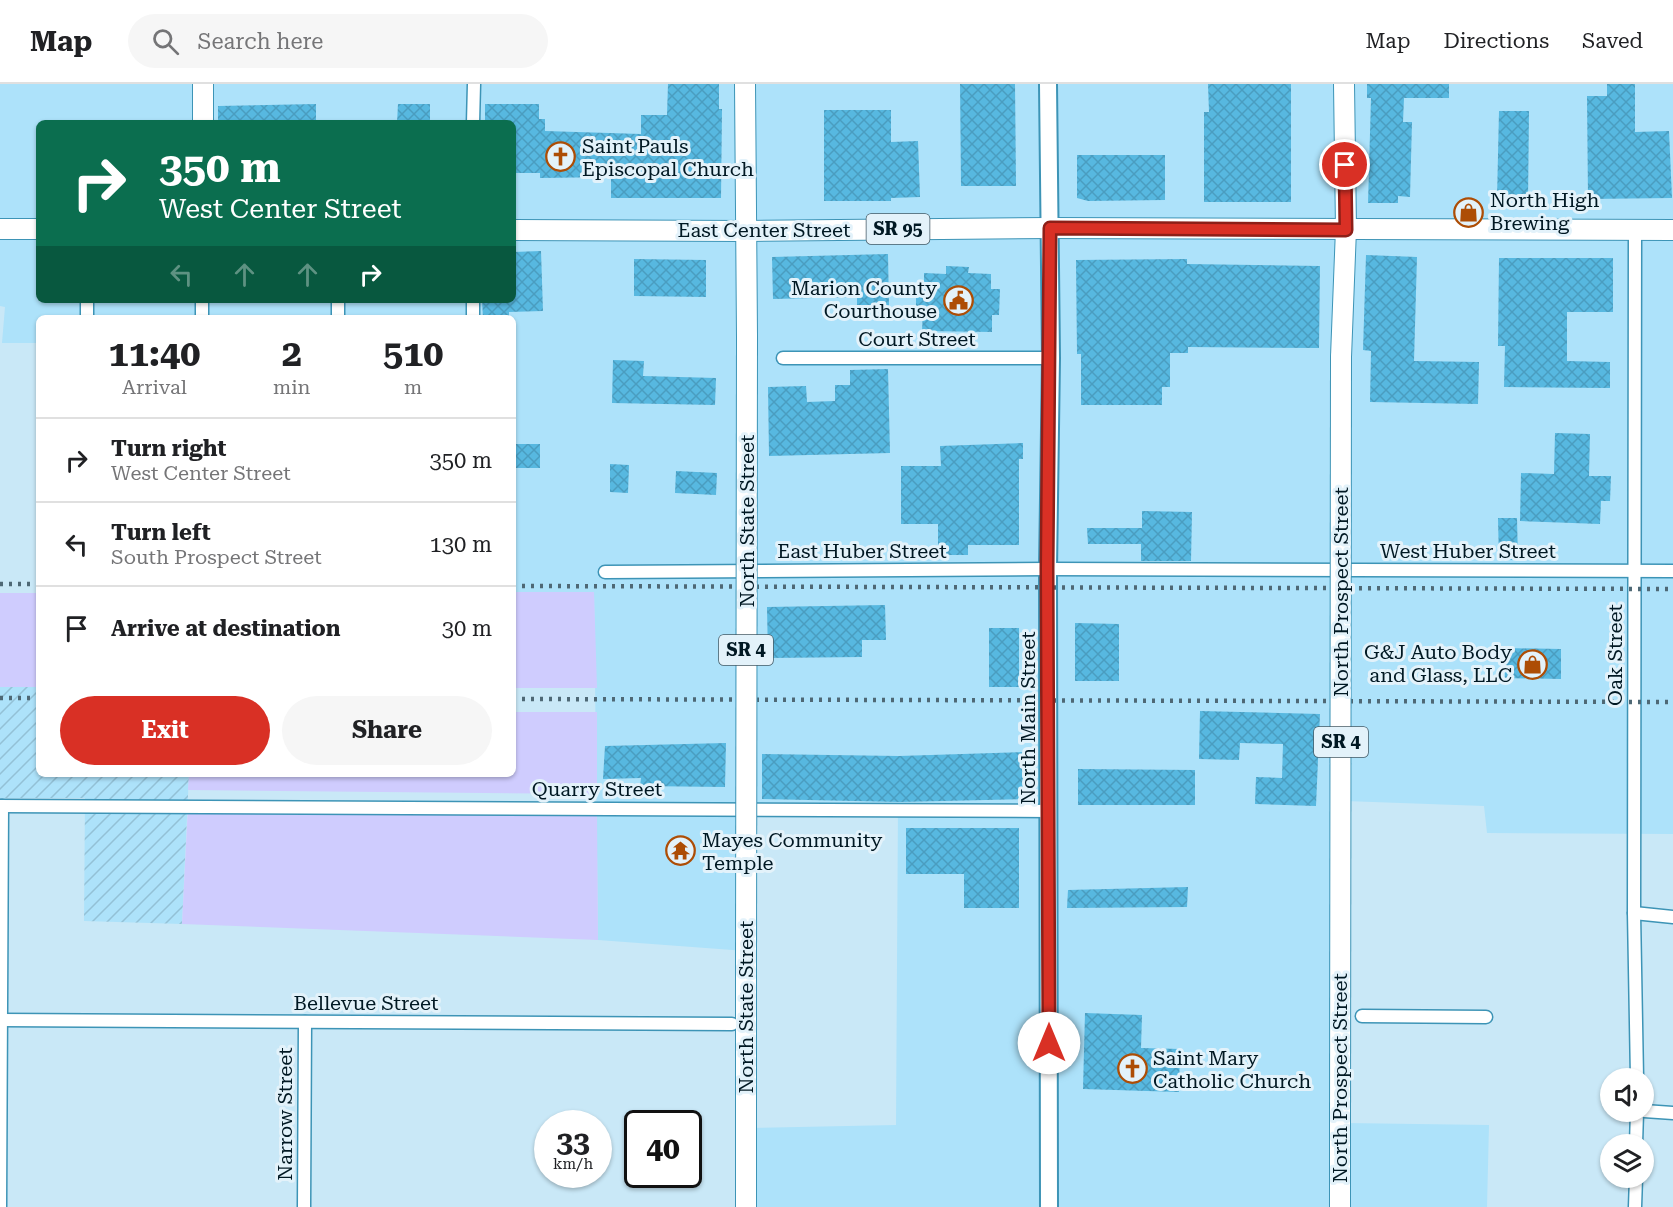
<!DOCTYPE html>
<style>
:root{--surface:#fff;--page:#f6f6f6;--text:#202124;--muted:#757577;--line:#e0e0e0;--accent:#d93025}
body{margin:0;font-family:"Roboto Serif",serif;background:var(--page);color:var(--text);height:100vh;display:flex;flex-direction:column;font-size:22px;white-space:nowrap}
*{box-sizing:border-box;margin:0}
p{font-size:20px;color:var(--muted)}
.icon{flex:none;width:33px;height:33px;fill:none;stroke:currentColor;stroke-width:2;stroke-linecap:round;stroke-linejoin:round}
.map{position:relative;flex:1;overflow:hidden}
.side{position:absolute;left:36px;top:231px;width:480px;height:462px;display:flex;flex-direction:column;background:var(--surface);border-radius:9px;box-shadow:0 2px 4px #0004}
.side>*{flex:none}
.banner{position:absolute;left:36px;top:36px;width:480px;height:183px;border-radius:9px;box-shadow:0 2px 4px #0004;background:#0b6e4f;color:#fff;overflow:hidden}
.tools{position:absolute;left:1600px;top:984px;display:grid;gap:12px}
.tools a{display:grid;place-items:center;width:54px;height:54px;border-radius:50%;background:var(--surface);box-shadow:0 2px 4px #0004;font-size:30px}
.speed{position:absolute;left:534px;top:1026px;display:flex;gap:12px;font-size:30px;font-weight:700;text-align:center}
.speed>*{display:grid;place-content:center;width:78px;height:78px;border-radius:50%;background:var(--surface);box-shadow:0 2px 4px #0004;line-height:1}
.speed small{font-size:15px;font-weight:400}
.speed .limit{border:3px solid #111;border-radius:9px;background:#fff;color:#111}
.pin{position:absolute;display:grid;place-items:center;width:51px;height:51px;color:#fff;margin:-26px;border:3px solid #fff;border-radius:50%;box-shadow:0 2px 6px #0007}
.me{position:absolute;width:66px;margin:-33px;rotate:0deg;stroke-linejoin:round;filter:drop-shadow(0 0 4px #0008)}
.turn{display:flex;align-items:center;gap:21px;height:126px;padding:0 24px;font-size:27px}
.turn .icon{width:78px;height:78px;stroke-width:2.5}
.turn b{display:block;font-size:42px;line-height:51px}
.lanes{display:flex;align-items:center;height:57px;padding:0 24px;background:#0003;justify-content:center;gap:30px;direction:ltr}
.lanes .off{opacity:.35}
.eta{display:flex;justify-content:space-evenly;align-items:center;height:102px;text-align:center}
.eta b{font-size:36px;font-weight:700;line-height:42px}
.cta{display:flex;gap:12px;margin-top:auto;padding:12px 24px}
.cta a{flex:1;height:69px;border-radius:36px;background:var(--accent);color:#fff;font-size:24px;font-weight:700;line-height:69px;text-align:center}
.cta a+a{background:var(--page);color:var(--text)}
ul{padding:0;list-style:none}
li{display:flex;align-items:center;gap:18px;height:84px;padding:0 24px;border-top:2px solid var(--line)}
li div{flex:1}
li b{display:block;font-size:22px}
li em{font-style:normal}
header{display:flex;align-items:center;gap:36px;box-sizing:border-box;height:84px;padding:0 30px;background:var(--surface);border-bottom:2px solid var(--line)}
header strong{font-size:28px}
nav{display:flex;gap:33px;margin-inline-start:auto;font-size:21px}
.search{width:420px;height:54px;background:var(--page);display:flex;align-items:center;gap:15px;box-sizing:border-box;padding:0 21px;border-radius:33px;color:var(--muted);font-size:22px}
.map>svg:first-child{display:block}
.built{fill:#ade2fa;fill-rule:evenodd}
.industrial{fill:url(#industrial-furrows)}
.grass{fill:#cfccfe}
.building{fill:url(#building-cross-hatch)}
.lines{fill:none;stroke-linecap:round;stroke-linejoin:round}
.street-casing{stroke:#3d94b6;stroke-width:15}
.secondary-casing{stroke:#3d94b6;stroke-width:20}
.primary-casing{stroke:#3d94b6;stroke-width:22}
.street{stroke:#fff;stroke-width:12}
.secondary{stroke:#fff;stroke-width:16}
.primary{stroke:#fff;stroke-width:20}
.rail{stroke:#4e6875;stroke-width:4.5;stroke-dasharray:3 6;stroke-linecap:butt}
.primary-bridge-casing{stroke:#3d94b6;stroke-width:22;stroke-linecap:butt}
.primary-bridge{stroke:#fff;stroke-width:20}
.route-casing{stroke:#8d1f18;stroke-width:15}
.route{stroke:#d93025;stroke-width:10}
.labels{text-anchor:middle;stroke-width:6;stroke-linejoin:round;paint-order:stroke}
.shield{fill:#e3f2fa;stroke:#445964;stroke-width:1.5}
.shield-label{font-size:18px;font-weight:bold;fill:#001823}
.poi-label{font-size:20px;fill:#001823;stroke:#e3f2fa;text-anchor:start}
.street-label{font-size:20px;fill:#001823;stroke:#e3f2fa}
</style>
<header>
<strong>Map</strong>
<div class="search"><svg class="icon" aria-label="search" viewBox="0 0 24 24"><circle cx="10" cy="10" r="6"/><path d="M15 15l6 6"/></svg>Search here</div>
<nav><a>Map</a><a>Directions</a><a>Saved</a></nav>
</header>
<div class="map">
<svg width="1673" height="1123" viewBox="0 0 1673 1123">
<defs>
<pattern id="industrial-furrows" width="10" height="10" patternUnits="userSpaceOnUse" patternTransform="scale(1.5)"><rect width="10" height="10" fill="#ade2fa"/><path d="M-1 1l2-2M0 10L10 0M9 11l2-2" fill="none" stroke="#93c1d6"/></pattern>
<pattern id="building-cross-hatch" width="8" height="8" patternUnits="userSpaceOnUse" patternTransform="scale(1.5)"><rect width="8" height="8" fill="#57b8e0"/><path d="M0 0l8 8M0 8l8-8" fill="none" stroke="#4a9dc0"/></pattern>
</defs>
<rect width="100%" height="100%" fill="#c9e8f7"/>
<path class="built" d="M 0,0 L 1673,0 L 1673,750 L 1487,749 L 1484,722 L 1345,717 L 1344,1039 L 1489,1041 L 1487,1123 L 746,1123 L 747,1044 L 896,1041 L 898,721 L 746,722 L 746,867 L 598,856 L 594,509 L 513,508 L 513,234 L 39,234 L 39,259 L 2,259 L 5,223 L 0,222 ZM 39,39 L 513,39 L 513,216 L 39,216 Z"/>
<polygon class="industrial" points="0,603 39,603 39,690 189,690 182,840 84,837 85,714 0,714"/>
<g class="grass">
<polygon points="513,508 594,508 597,604 513,604"/>
<rect x="0" y="509" width="39" height="94"/>
<polygon points="513,628 597,628 597,710 188,706 189,690 513,690"/>
<polygon points="188,722 597,730 598,856 182,840"/>
</g>
<g class="building">
<polygon points="668,0 719,0 719,25 722,25 721,114 611,114 611,93 540,94 540,89 513,89 513,39 485,39 485,20 539,20 539,35 545,35 545,47 641,50 641,31 667,31"/>
<polygon points="960,0 1015,0 1016,102 961,102"/>
<polygon points="1208,0 1291,0 1291,118 1204,118 1204,28 1209,28"/>
<polygon points="1367,0 1449,0 1449,14 1404,14 1403,38 1412,38 1410,113 1398,112 1398,119 1368,119 1371,14 1367,14"/>
<polygon points="1607,0 1635,0 1635,48 1669,47 1672,114 1588,115 1587,12 1607,12"/>
<polygon points="316,20 316,39 218,39 218,22"/>
<polygon points="398,20 430,20 430,39 397,39"/>
<polygon points="824,26 891,26 891,58 918,57 920,113 891,114 891,117 824,117"/>
<polygon points="1499,27 1529,27 1528,116 1497,115"/>
<polygon points="1077,71 1165,71 1165,116 1088,117 1077,114"/>
<polygon points="541,167 543,227 509,228 509,234 483,234 482,216 513,216 513,168"/>
<polygon points="888,170 889,223 857,224 857,213 773,215 772,173"/>
<polygon points="1366,171 1417,173 1414,277 1479,278 1478,320 1370,318 1371,267 1363,266"/>
<polygon points="1499,174 1613,174 1613,228 1567,228 1567,277 1610,278 1610,304 1504,303 1505,262 1498,262"/>
<polygon points="634,175 706,176 706,213 634,212"/>
<polygon points="1187,175 1187,180 1320,182 1319,264 1188,263 1188,269 1170,269 1170,303 1162,303 1162,321 1081,321 1081,270 1077,270 1076,176"/>
<polygon points="946,182 969,183 968,189 991,190 991,205 1000,205 999,231 992,231 992,248 922,247 923,227 916,227 916,206 924,206 924,189 946,190"/>
<polygon points="613,276 644,277 643,292 716,294 715,321 612,319"/>
<polygon points="888,285 890,369 769,372 768,303 806,302 807,318 835,317 835,301 850,301 850,286"/>
<polygon points="1555,349 1590,350 1589,392 1611,392 1610,417 1601,417 1600,440 1520,437 1521,389 1554,390"/>
<polygon points="1023,359 1023,375 1019,375 1019,461 968,461 968,471 938,471 938,440 901,440 901,382 941,382 940,362"/>
<rect x="513" y="360" width="27" height="24"/>
<polygon points="610,380 629,381 628,409 610,408"/>
<polygon points="676,387 717,389 716,411 675,409"/>
<polygon points="1142,427 1192,428 1191,477 1141,477 1141,460 1088,460 1087,444 1142,444"/>
<polygon points="1498,434 1517,434 1518,476 1499,476"/>
<polygon points="885,521 886,556 862,556 862,573 768,574 767,523"/>
<polygon points="1075,539 1119,540 1119,597 1075,597"/>
<rect x="989" y="544" width="30" height="59"/>
<polygon points="1505,564 1561,565 1561,595 1505,594"/>
<polygon points="1200,627 1320,630 1316,722 1255,720 1256,693 1282,694 1283,660 1240,659 1239,676 1199,675"/>
<polygon points="726,659 725,703 640,702 641,694 603,695 605,662"/>
<polygon points="1026,668 1027,715 900,718 762,715 762,670 899,672"/>
<polygon points="1078,685 1195,686 1195,721 1078,721"/>
<polygon points="906,744 1019,744 1019,824 964,824 964,790 906,790"/>
<polygon points="1188,803 1187,823 1067,824 1068,806"/>
<polygon points="1085,929 1142,931 1141,964 1180,965 1179,1008 1083,1005"/>
</g>
<g class="lines">
<defs>
<g id="street">
<polyline points="473,39 474,0"/>
<polyline points="1635,147 1634,829 1637,994"/>
<polyline points="473,216 473,234"/>
<polyline points="87,234 87,216"/>
<polyline points="202,234 202,216"/>
<polyline points="338,234 338,216"/>
<polyline points="783,274 1051,274"/>
<polyline points="605,488 1048,485 1673,487"/>
<polyline points="0,722 1050,727"/>
<polyline points="1634,829 1673,833"/>
<polyline points="1362,932 1486,933"/>
<polyline points="1,936 732,940"/>
<polyline points="1644,1027 1673,1029"/>
<polyline points="1636,1060 1637,1028"/>
<polyline points="0,1123 2,722"/>
<polyline points="304,1123 305,938"/>
<polyline points="1635,1123 1636,1094"/>
</g>
<polyline id="secondary" points="1048,0 1051,274 1048,485 1049,1123"/>
<g id="primary">
<polyline points="745,0 747,252"/>
<polyline points="203,39 203,0"/>
<polyline points="0,145 39,145"/>
<polyline points="513,146 746,147 1050,144 1673,146"/>
<polyline points="1341,273 1346,145 1344,0"/>
<polyline points="746,1123 746,881"/>
<polyline points="1340,1123 1340,1043"/>
</g>
</defs>
<use href="#street" class="street-casing"/>
<use href="#secondary" class="secondary-casing"/>
<use href="#primary" class="primary-casing"/>
<use href="#street" class="street"/>
<use href="#secondary" class="secondary"/>
<use href="#primary" class="primary"/>
<g class="rail">
<polyline points="0,500 39,500"/>
<polyline points="513,502 1673,505"/>
<polyline points="0,614 39,614"/>
<polyline points="513,615 1673,618"/>
</g>
<defs>
<g id="primary-bridge">
<polyline points="746,881 747,252"/>
<polyline points="1340,1043 1341,273"/>
</g>
</defs>
<use href="#primary-bridge" class="primary-bridge-casing"/>
<use href="#primary-bridge" class="primary-bridge"/>
</g>
<g class="lines">
<defs>
<polyline id="route" points="1049,959 1047,485 1050,144 1346,146 1345,81"/>
</defs>
<use href="#route" class="route-casing"/>
<use href="#route" class="route"/>
</g>
<defs>
<symbol id="church-ring" viewBox="-11 -11 22 22"><circle r="9.5" fill="#e3f2fa" stroke="#ad4d05" stroke-width="1.5"/><path d="M-1.2-6h2.4v3.5h3.3v2.4h-3.3V6h-2.4V-.1h-3.3v-2.4h3.3Z" fill="#ad4d05"/></symbol>
<symbol id="shop-ring" viewBox="-11 -11 22 22"><circle r="9.5" fill="#e3f2fa" stroke="#ad4d05" stroke-width="1.5"/><path d="M-5-2.5h2.3a2.7 3.5 0 0 1 5.4 0H5L5.5 6h-11ZM-1.5-2.5h3a1.5 2.3 0 0 0-3 0Z" fill="#ad4d05"/></symbol>
<symbol id="civic-ring" viewBox="-11 -11 22 22"><circle r="9.5" fill="#e3f2fa" stroke="#ad4d05" stroke-width="1.5"/><path d="M-.6-6.5H3V-4.5H.6V-3L4-1V1h2V6H-6V1h2V-1L-.6-3ZM-1.2 2.5V6h2.4V2.5Z" fill="#ad4d05"/></symbol>
<symbol id="temple-ring" viewBox="-11 -11 22 22"><circle r="9.5" fill="#e3f2fa" stroke="#ad4d05" stroke-width="1.5"/><path d="M0-6L5-2H3V0L6.5 2.5H4V6H1.5V3h-3V6H-4V2.5H-6.5L-3 0V-2H-5Z" fill="#ad4d05"/></symbol>
</defs>
<g fill-rule="evenodd">
<use href="#church-ring" x="544" y="56" width="33" height="33"/>
<use href="#shop-ring" x="1452" y="112" width="33" height="33"/>
<use href="#civic-ring" x="942" y="200" width="33" height="33"/>
<use href="#shop-ring" x="1516" y="564" width="33" height="33"/>
<use href="#temple-ring" x="664" y="750" width="33" height="33"/>
<use href="#church-ring" x="1116" y="968" width="33" height="33"/>
</g>
<g class="labels">
<g class="shield">
<rect x="866.5" y="130" width="63" height="30" rx="4.5"/>
<rect x="719" y="551" width="54" height="30" rx="4.5"/>
<rect x="1314" y="643" width="54" height="30" rx="4.5"/>
</g>
<g class="shield-label">
<text x="898" y="151">SR 95</text>
<text x="746" y="572">SR 4</text>
<text x="1341" y="664">SR 4</text>
</g>
<g class="poi-label">
<text x="582" y="69">Saint Pauls<tspan x="582" dy="23">Episcopal Church</tspan></text>
<text x="1490" y="123">North High<tspan x="1490" dy="23">Brewing</tspan></text>
<text x="937" y="211" text-anchor="end">Marion County<tspan x="937" dy="23">Courthouse</tspan></text>
<text x="1512" y="575" text-anchor="end">G&amp;J Auto Body<tspan x="1512" dy="23">and Glass, LLC</tspan></text>
<text x="702" y="763">Mayes Community<tspan x="702" dy="23">Temple</tspan></text>
<text x="1153" y="981">Saint Mary<tspan x="1153" dy="23">Catholic Church</tspan></text>
</g>
<g class="street-label">
<text x="764" y="153">East Center Street</text>
<text x="917" y="262">Court Street</text>
<text transform="translate(747 437) rotate(-90)" y="7">North State Street</text>
<text x="862" y="474">East Huber Street</text>
<text x="1468" y="474">West Huber Street</text>
<text transform="translate(1341 508) rotate(-90)" y="7">North Prospect Street</text>
<text transform="translate(1615 571) rotate(-90)" y="7">Oak Street</text>
<text transform="translate(1028 634) rotate(-90)" y="7">North Main Street</text>
<text x="597" y="712">Quarry Street</text>
<text x="366" y="926">Bellevue Street</text>
<text transform="translate(746 923) rotate(-90)" y="7">North State Street</text>
<text transform="translate(1340 994) rotate(-90)" y="7">North Prospect Street</text>
<text transform="translate(285 1030) rotate(-90)" y="7">Narrow Street</text>
</g>
</g>
</svg>
<div class="tools">
<a><svg class="icon" aria-label="sound" viewBox="0 0 24 24"><path d="M4 9h4l5-4v14l-5-4H4zM17 9q2 3 0 6"/></svg></a>
<a><svg class="icon" aria-label="layers" viewBox="0 0 24 24"><path d="M12 4l9 5-9 5-9-5zM3 14l9 5 9-5"/></svg></a>
</div>
<div class="speed"><div>33<small>km/h</small></div><div class="limit">40</div></div>
<div class="pin" style="left:1345px;top:81px;background:#d93025"><svg class="icon" aria-label="arrive" viewBox="0 0 24 24"><path d="M6 21V4h12l-3 4 3 4H6"/></svg></div>
<svg class="me" style="left:1049px;top:959px" viewBox="-20 -20 40 40"><circle r="19" fill="#fff"/><path d="M0-13L10 11 0 6-10 11z" fill="#d93025"/></svg>
<div class="banner">
<div class="turn"><svg class="icon" aria-label="right" viewBox="0 0 24 24"><path d="M7 20v-9h11M14 6l5 5-5 5"/></svg><div><b>350 m</b>West Center Street</div></div>
<div class="lanes"><svg class="icon off" aria-label="left" viewBox="0 0 24 24"><path d="M17 20v-9H6M10 6l-5 5 5 5"/></svg><svg class="icon off" aria-label="ahead" viewBox="0 0 24 24"><path d="M12 20V5M6 11l6-6 6 6"/></svg><svg class="icon off" aria-label="ahead" viewBox="0 0 24 24"><path d="M12 20V5M6 11l6-6 6 6"/></svg><svg class="icon" aria-label="right" viewBox="0 0 24 24"><path d="M7 20v-9h11M14 6l5 5-5 5"/></svg></div>
</div>
<section class="side">
<div class="eta">
<div><b>11:40</b><p>Arrival</p></div>
<div><b>2</b><p>min</p></div>
<div><b>510</b><p>m</p></div>
</div>
<ul>
<li><svg class="icon" aria-label="right" viewBox="0 0 24 24"><path d="M7 20v-9h11M14 6l5 5-5 5"/></svg><div><b>Turn right</b><p>West Center Street</p></div><em>350 m</em></li>
<li><svg class="icon" aria-label="left" viewBox="0 0 24 24"><path d="M17 20v-9H6M10 6l-5 5 5 5"/></svg><div><b>Turn left</b><p>South Prospect Street</p></div><em>130 m</em></li>
<li><svg class="icon" aria-label="arrive" viewBox="0 0 24 24"><path d="M6 21V4h12l-3 4 3 4H6"/></svg><div><b>Arrive at destination</b></div><em>30 m</em></li>
</ul>
<div class="cta"><a>Exit</a><a>Share</a></div>
</section>
</div>
